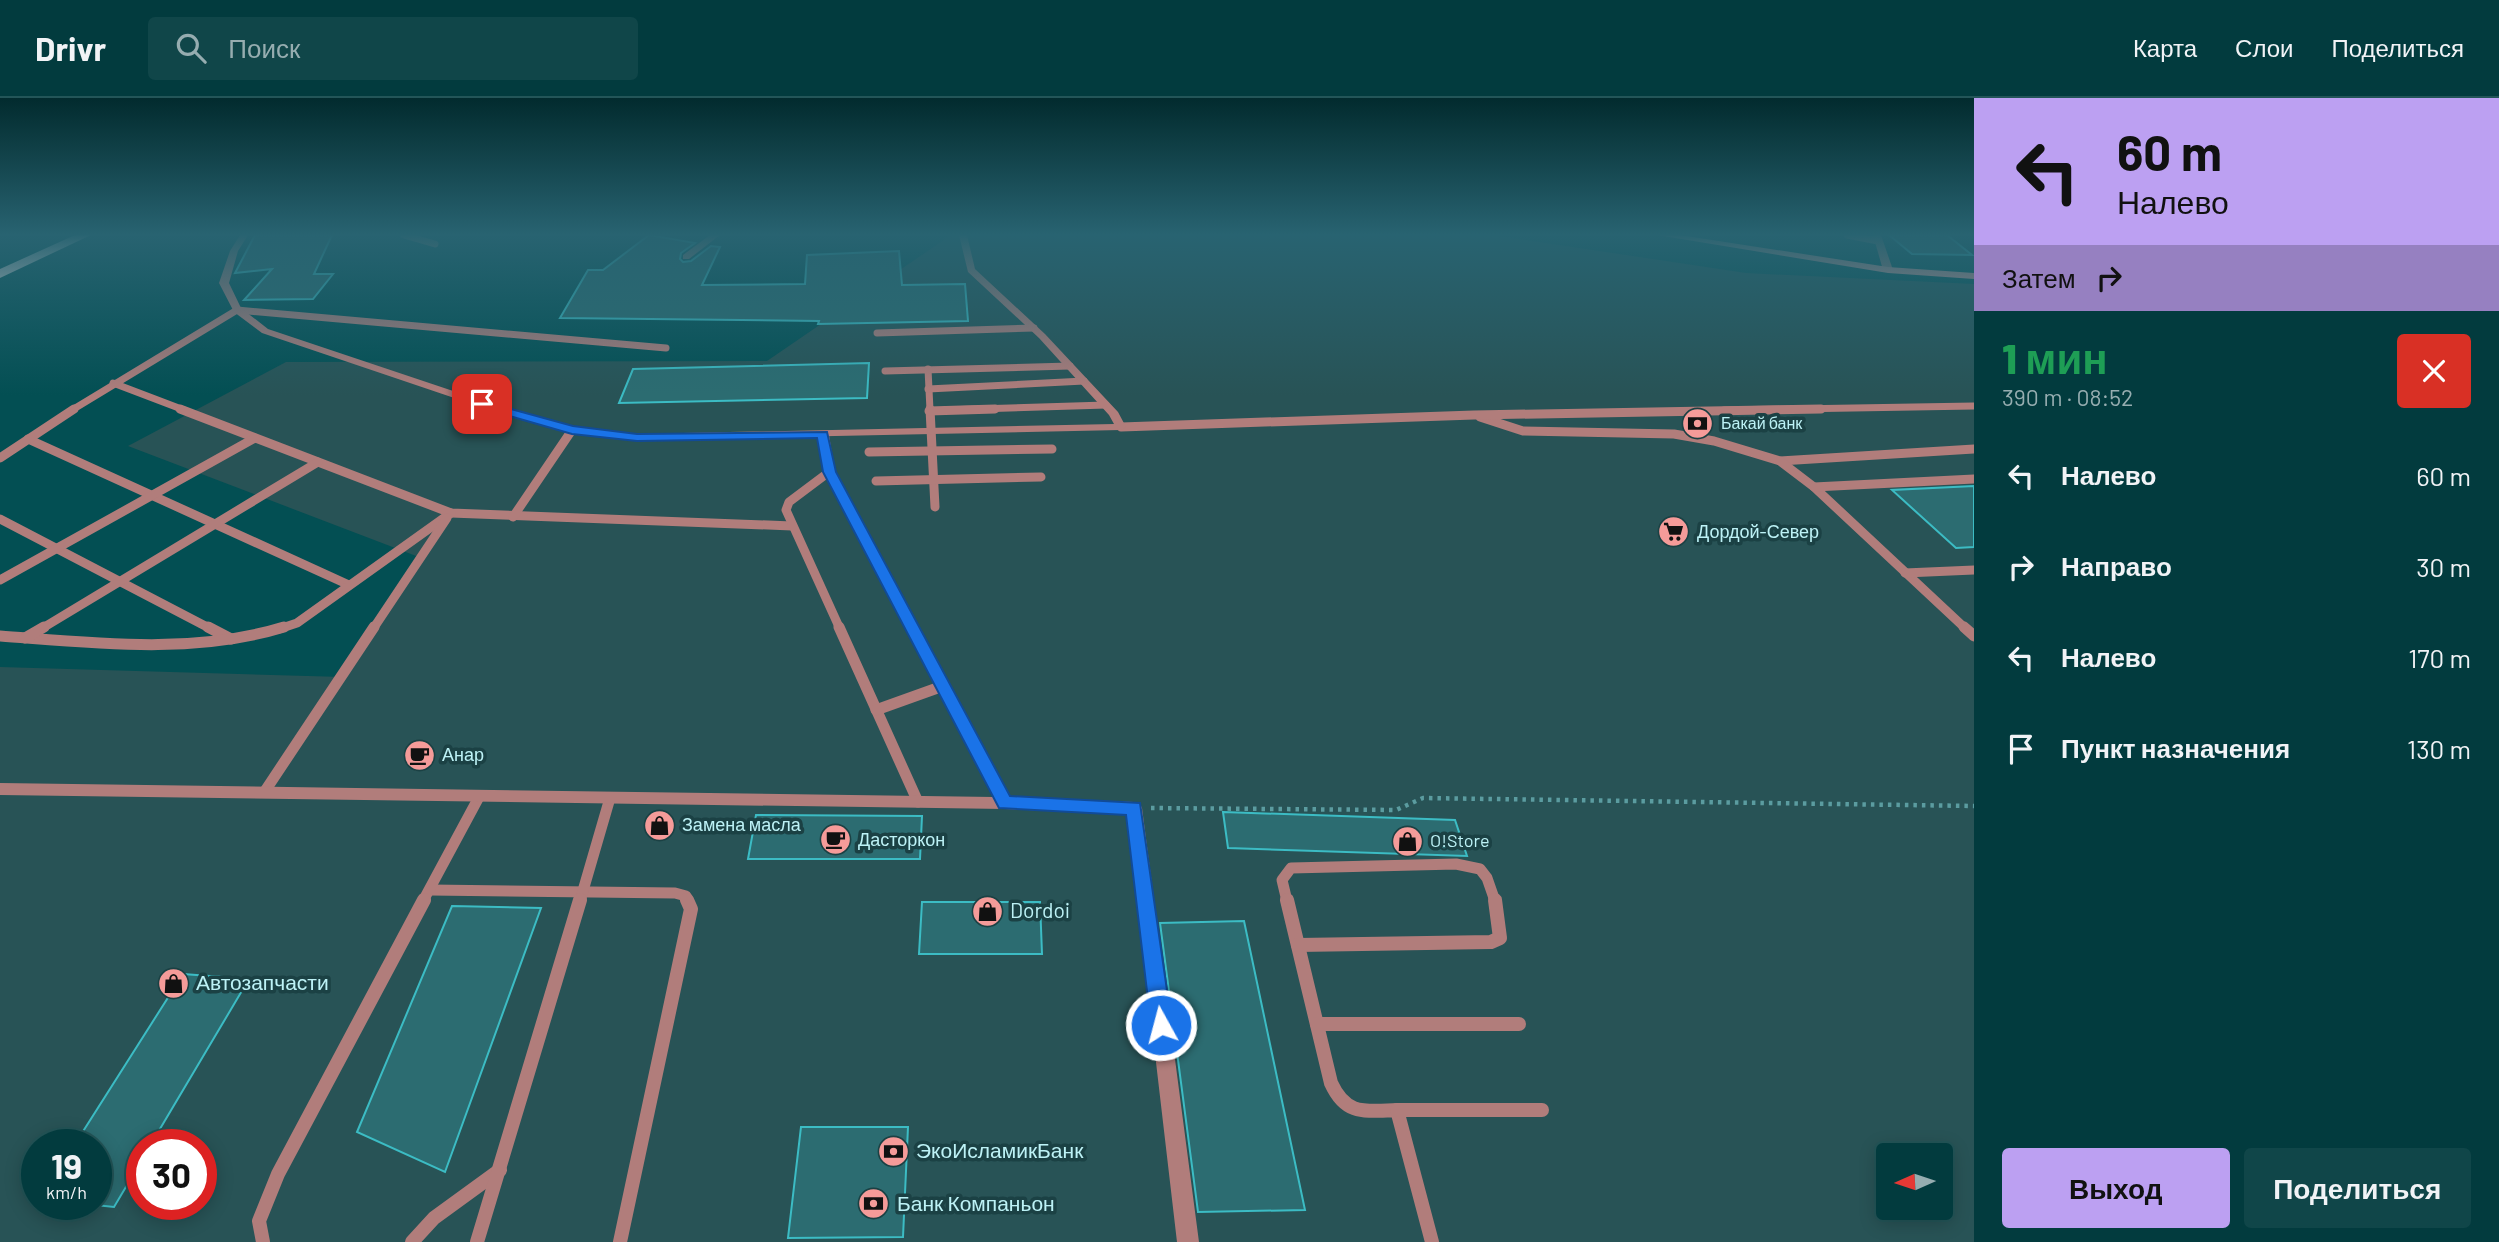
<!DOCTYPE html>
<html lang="ru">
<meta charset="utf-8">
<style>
:root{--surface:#023b3e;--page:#104649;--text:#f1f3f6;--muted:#96adb0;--line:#235558;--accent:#bca0f2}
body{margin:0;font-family:Barlow,sans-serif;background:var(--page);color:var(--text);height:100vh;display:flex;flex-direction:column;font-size:26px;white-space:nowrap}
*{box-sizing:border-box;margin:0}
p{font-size:23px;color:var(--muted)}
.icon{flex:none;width:38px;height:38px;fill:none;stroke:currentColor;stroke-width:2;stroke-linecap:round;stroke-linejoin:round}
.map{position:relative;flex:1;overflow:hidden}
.panel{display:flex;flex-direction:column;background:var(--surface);width:525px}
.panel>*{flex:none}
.top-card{background:#bca0f2;color:#111;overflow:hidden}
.needle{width:46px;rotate:267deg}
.buttons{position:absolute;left:1876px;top:1045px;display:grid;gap:14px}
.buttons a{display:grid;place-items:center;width:77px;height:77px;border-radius:7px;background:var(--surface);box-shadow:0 4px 18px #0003,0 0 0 2px var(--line);font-size:35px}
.speed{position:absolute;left:21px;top:1031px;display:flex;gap:14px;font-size:35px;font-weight:700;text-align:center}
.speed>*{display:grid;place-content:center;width:91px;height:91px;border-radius:50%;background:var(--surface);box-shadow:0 4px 18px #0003,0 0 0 2px var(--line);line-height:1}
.speed small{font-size:18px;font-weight:400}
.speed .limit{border:10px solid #d22;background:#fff;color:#111}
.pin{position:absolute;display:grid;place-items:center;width:60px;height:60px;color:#fff;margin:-30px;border-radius:14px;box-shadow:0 4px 10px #0006}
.me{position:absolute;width:77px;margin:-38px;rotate:353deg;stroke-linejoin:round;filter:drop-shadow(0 0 5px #0008)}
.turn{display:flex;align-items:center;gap:24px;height:147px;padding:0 28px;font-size:32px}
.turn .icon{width:91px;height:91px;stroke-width:2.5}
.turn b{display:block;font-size:49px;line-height:60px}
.then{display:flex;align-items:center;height:66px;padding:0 28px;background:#0003;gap:14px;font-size:26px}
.round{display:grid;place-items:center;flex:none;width:74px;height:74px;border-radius:7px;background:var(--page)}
.summary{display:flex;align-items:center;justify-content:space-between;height:119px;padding:0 28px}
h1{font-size:42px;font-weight:800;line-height:52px;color:#1e9e55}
.action{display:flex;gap:14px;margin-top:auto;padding:14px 28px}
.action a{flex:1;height:80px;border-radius:7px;background:var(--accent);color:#111;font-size:28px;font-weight:800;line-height:80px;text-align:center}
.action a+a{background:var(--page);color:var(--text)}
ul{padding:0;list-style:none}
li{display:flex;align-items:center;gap:21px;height:91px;padding:0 28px}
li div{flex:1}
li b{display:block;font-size:26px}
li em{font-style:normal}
header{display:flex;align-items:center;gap:42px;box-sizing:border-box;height:98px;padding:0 35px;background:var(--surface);border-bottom:2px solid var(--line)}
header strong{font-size:33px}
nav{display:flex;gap:38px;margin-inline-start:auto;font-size:24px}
.search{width:490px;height:63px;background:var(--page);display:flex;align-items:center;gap:18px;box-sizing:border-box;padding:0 24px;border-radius:7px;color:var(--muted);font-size:26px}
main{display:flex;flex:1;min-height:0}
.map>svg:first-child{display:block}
.built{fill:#285356;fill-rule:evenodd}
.building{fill:#2c6c71;stroke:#3cbcc4;stroke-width:2}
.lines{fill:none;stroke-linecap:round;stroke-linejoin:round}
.path{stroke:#5b9ca0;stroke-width:4.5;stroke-dasharray:3.5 5;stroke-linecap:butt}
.service-far3{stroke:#b17d7b;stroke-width:7}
.service-far2{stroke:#b17d7b;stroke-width:9}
.service-far1{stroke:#b17d7b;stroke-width:11}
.service{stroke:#b17d7b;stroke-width:14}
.minor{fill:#b17d7b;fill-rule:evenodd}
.tertiary{fill:#b17d7b;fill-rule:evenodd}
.secondary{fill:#ec9b99;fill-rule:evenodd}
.trunk{fill:#f0dada;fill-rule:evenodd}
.route{fill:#1a73e8;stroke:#114b97;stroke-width:2}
.labels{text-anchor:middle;stroke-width:7;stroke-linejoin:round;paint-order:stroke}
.far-poi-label{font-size:16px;fill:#bdf2f6;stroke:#1b4144;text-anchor:start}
.poi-label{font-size:18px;fill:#bdf2f6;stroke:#1b4144;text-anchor:start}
.near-poi-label{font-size:21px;fill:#bdf2f6;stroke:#1b4144;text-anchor:start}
</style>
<header>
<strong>Drivr</strong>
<div class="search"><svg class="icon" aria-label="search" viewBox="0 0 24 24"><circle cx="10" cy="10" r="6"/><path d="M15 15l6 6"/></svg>Поиск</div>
<nav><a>Карта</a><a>Слои</a><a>Поделиться</a></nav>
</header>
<main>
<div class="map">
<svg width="1974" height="1144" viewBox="0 0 1974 1144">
<rect width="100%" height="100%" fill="#034f53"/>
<path class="built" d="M 951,137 L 1493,137 L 1746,175 L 1974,186 L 1974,1144 L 0,1144 L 0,569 L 343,579 L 424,461 L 128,348 L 286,264 L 767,263 ZM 37,1046 L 96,1046 L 96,1106 L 37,1106 ZM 142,1046 L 201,1046 L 201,1106 L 142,1106 ZM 1888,1057 L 1941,1057 L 1941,1110 L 1888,1110 Z"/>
<g class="building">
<polygon points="255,137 332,137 314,176 333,176 313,201 244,202 272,171 235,175"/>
<polygon points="649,137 695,145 681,155 680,161 683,164 691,163 711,148 720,149 702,187 805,186 807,157 899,153 902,187 965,186 968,223 818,226 819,223 560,220 588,172 603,172"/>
<polygon points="1889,137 1947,137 1972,157 1912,156"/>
<polygon points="869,265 867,300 619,305 633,271"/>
<polygon points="1974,388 1974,449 1956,450 1892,392"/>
<polygon points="1223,714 1455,722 1467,758 1228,750"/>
<polygon points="756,717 922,718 920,761 748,761"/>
<polygon points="922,804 1040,804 1042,856 919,856"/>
<polygon points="452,808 541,810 445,1074 357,1034"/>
<polygon points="1244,823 1305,1112 1198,1114 1160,825"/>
<polygon points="183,876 249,881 151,1046 142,1046 142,1062 114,1109 96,1107 96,1046 75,1046"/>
<polygon points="801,1029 908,1029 903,1139 788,1140"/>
</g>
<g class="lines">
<polyline class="path" points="1151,710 1396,712 1423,700 1974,708"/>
<g class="service-far3">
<polyline points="404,137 435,146"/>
<polyline points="1847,137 1878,143"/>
<polyline points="877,235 1034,230"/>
<polyline points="928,271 930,312"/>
<polyline points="885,273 1070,268"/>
<polyline points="113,285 184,312"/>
<polyline points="928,291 1084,283"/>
<polyline points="72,312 237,212 666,250"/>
<polyline points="944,312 1106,307"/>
<polyline points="1724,312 1974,308"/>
</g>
<g class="service-far2">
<polyline points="180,311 451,415 792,428"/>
<polyline points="930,311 935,409"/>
<polyline points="929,313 995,311"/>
<polyline points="1480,319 1523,333 1674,336 1714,343 1780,363 1974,351"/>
<polyline points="1121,329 1474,317 1821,311"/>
<polyline points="28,341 349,487"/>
<polyline points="869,354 1052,351"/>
<polyline points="0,360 74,311"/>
<polyline points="1780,363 1814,389 1966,531"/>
<polyline points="829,374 789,404 786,412 840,531"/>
<polyline points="876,383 1041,379"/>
<polyline points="1814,389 1974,381"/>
<polyline points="513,419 572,332"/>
<polyline points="0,421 211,531"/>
<polyline points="1905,475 1974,472"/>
<polyline points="0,482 255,340"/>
<polyline points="41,531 318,364"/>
<polyline points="279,531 297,525 451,415"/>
<polyline points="373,531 447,420"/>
</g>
<g class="service-far1">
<polyline points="208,529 231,541"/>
<polyline points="839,529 918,704"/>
<polyline points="1964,529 1974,538"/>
<path d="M 0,538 C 94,545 193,557 284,529"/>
<polyline points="25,540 44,529"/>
<polyline points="876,612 943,588"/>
<polyline points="265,693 374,529"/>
<polyline points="430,792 675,795 686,798 688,803"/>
<polyline points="423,803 479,699"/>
<polyline points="580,803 610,700"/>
<polyline points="1287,803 1282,782 1291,770 1456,766 1480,771 1487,780 1495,803"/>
</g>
<g class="service">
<path d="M 1287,802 L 1331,985 C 1346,1018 1365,1013 1397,1012 L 1432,1144"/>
<polyline points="1298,847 1491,844 1500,840 1495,802"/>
<polyline points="1317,926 1519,926"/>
<polyline points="1397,1012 1542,1012"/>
<polyline points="263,1144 259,1123 278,1076 424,802"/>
<polyline points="412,1144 434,1120 500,1072"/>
<polyline points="477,1144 580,802"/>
<polyline points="620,1144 691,811 687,802"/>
</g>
<g class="minor">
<polygon points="710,137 720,137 689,161 683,161 683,157"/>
<polygon points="1873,137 1881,137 1893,172 1891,174 1883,172"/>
<polygon points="823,334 829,337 835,374 1010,699 1134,704 1140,706 1142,710 1199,1144 1177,1144 1127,716 1005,711 0,697 0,685 994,699 823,374 817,337"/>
</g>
<polygon class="tertiary" points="240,137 248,137 238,153 229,185 241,210 268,231 486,304 573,329 637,336 1114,326 1109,317 1039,240 968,174 959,137 967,137 975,171 1045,236 1118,314 1126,329 1121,332 637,342 568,334 478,308 262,235 234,214 219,185 230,153"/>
<polygon class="secondary" points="1657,137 1680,137 1888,169 1974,175 1974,181 1888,175"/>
<polygon class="trunk" points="75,137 91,137 0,180 0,171"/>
</g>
<linearGradient id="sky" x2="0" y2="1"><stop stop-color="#022b2e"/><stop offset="0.46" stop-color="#286371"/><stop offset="1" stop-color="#286371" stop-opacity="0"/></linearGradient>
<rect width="1974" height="297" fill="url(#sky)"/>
<polygon class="route" points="482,303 573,328 637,336 827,334 836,374 1010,698 1140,705 1172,927 1169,934 1161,937 1154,934 1151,927 1126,717 999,710 823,374 817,340 637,343 572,336 478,309 476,306"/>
<defs>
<symbol id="bank-disc" viewBox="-11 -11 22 22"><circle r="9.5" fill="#f59b99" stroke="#1b4144"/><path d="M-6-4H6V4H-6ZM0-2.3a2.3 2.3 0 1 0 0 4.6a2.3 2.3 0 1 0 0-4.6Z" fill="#111"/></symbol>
<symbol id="supermarket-disc" viewBox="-11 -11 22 22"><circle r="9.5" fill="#f59b99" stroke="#1b4144"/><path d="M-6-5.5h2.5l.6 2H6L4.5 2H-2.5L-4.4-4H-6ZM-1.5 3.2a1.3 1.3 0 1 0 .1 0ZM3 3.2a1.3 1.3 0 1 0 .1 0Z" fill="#111"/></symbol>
<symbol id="cafe-disc" viewBox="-11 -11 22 22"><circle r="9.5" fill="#f59b99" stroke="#1b4144"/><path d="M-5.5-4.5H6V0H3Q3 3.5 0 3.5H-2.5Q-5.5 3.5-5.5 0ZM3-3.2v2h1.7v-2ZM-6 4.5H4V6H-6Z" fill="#111"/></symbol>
<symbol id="shop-disc" viewBox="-11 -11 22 22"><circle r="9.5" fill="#f59b99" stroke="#1b4144"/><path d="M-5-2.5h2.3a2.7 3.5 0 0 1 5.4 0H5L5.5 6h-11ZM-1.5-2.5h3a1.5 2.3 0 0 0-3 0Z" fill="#111"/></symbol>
</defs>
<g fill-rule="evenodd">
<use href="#bank-disc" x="1680" y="308" width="35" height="35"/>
<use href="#supermarket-disc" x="1656" y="416" width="35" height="35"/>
<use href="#cafe-disc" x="402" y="640" width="35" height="35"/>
<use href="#shop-disc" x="642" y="710" width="35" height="35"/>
<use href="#cafe-disc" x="818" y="724" width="35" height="35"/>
<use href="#shop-disc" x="1390" y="726" width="35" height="35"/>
<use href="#shop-disc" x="970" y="796" width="35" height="35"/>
<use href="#shop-disc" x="156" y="868" width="35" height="35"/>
<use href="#bank-disc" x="876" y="1036" width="35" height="35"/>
<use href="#bank-disc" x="856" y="1088" width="35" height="35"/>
</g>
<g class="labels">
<g class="far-poi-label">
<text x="1721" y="331">Бакай банк</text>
</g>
<g class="poi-label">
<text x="1697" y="440">Дордой-Север</text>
<text x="442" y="663">Анар</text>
<text x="682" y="733">Замена масла</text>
<text x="858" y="748">Дасторкон</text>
<text x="1430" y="749">O!Store</text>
</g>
<g class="near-poi-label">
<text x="1010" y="820">Dordoi</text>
<text x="196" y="892">Автозапчасти</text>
<text x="916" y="1060">ЭкоИсламикБанк</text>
<text x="897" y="1113">Банк Компаньон</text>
</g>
</g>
</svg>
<div class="buttons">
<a><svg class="needle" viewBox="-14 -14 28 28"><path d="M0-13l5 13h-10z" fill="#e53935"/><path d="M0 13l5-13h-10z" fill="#96adb0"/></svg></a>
</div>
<div class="speed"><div>19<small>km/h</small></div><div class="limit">30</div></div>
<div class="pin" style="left:482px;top:306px;background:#d93025"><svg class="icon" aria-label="arrive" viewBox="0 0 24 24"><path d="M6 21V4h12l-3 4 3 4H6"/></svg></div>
<svg class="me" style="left:1161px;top:927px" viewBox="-20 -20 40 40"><circle r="17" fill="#1a73e8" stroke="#fff" stroke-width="3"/><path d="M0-11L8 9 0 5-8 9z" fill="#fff"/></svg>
</div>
<section class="panel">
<div class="top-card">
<div class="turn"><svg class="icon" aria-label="left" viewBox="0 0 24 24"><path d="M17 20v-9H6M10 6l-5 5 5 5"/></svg><div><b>60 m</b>Налево</div></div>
<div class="then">Затем<svg class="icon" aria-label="right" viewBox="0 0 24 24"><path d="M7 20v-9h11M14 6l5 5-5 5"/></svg></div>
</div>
<div class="summary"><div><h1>1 мин</h1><p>390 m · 08:52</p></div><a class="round" style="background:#d93025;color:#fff"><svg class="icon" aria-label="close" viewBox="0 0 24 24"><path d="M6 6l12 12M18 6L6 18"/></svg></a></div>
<ul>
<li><svg class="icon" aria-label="left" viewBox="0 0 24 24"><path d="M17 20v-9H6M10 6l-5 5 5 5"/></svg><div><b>Налево</b></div><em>60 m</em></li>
<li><svg class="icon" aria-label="right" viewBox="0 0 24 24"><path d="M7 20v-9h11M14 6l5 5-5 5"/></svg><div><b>Направо</b></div><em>30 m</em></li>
<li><svg class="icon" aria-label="left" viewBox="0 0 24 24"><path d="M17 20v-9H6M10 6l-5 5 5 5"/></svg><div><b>Налево</b></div><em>170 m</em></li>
<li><svg class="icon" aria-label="arrive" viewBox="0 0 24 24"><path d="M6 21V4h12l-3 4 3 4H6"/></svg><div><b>Пункт назначения</b></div><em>130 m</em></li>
</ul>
<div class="action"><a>Выход</a><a>Поделиться</a></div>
</section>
</main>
